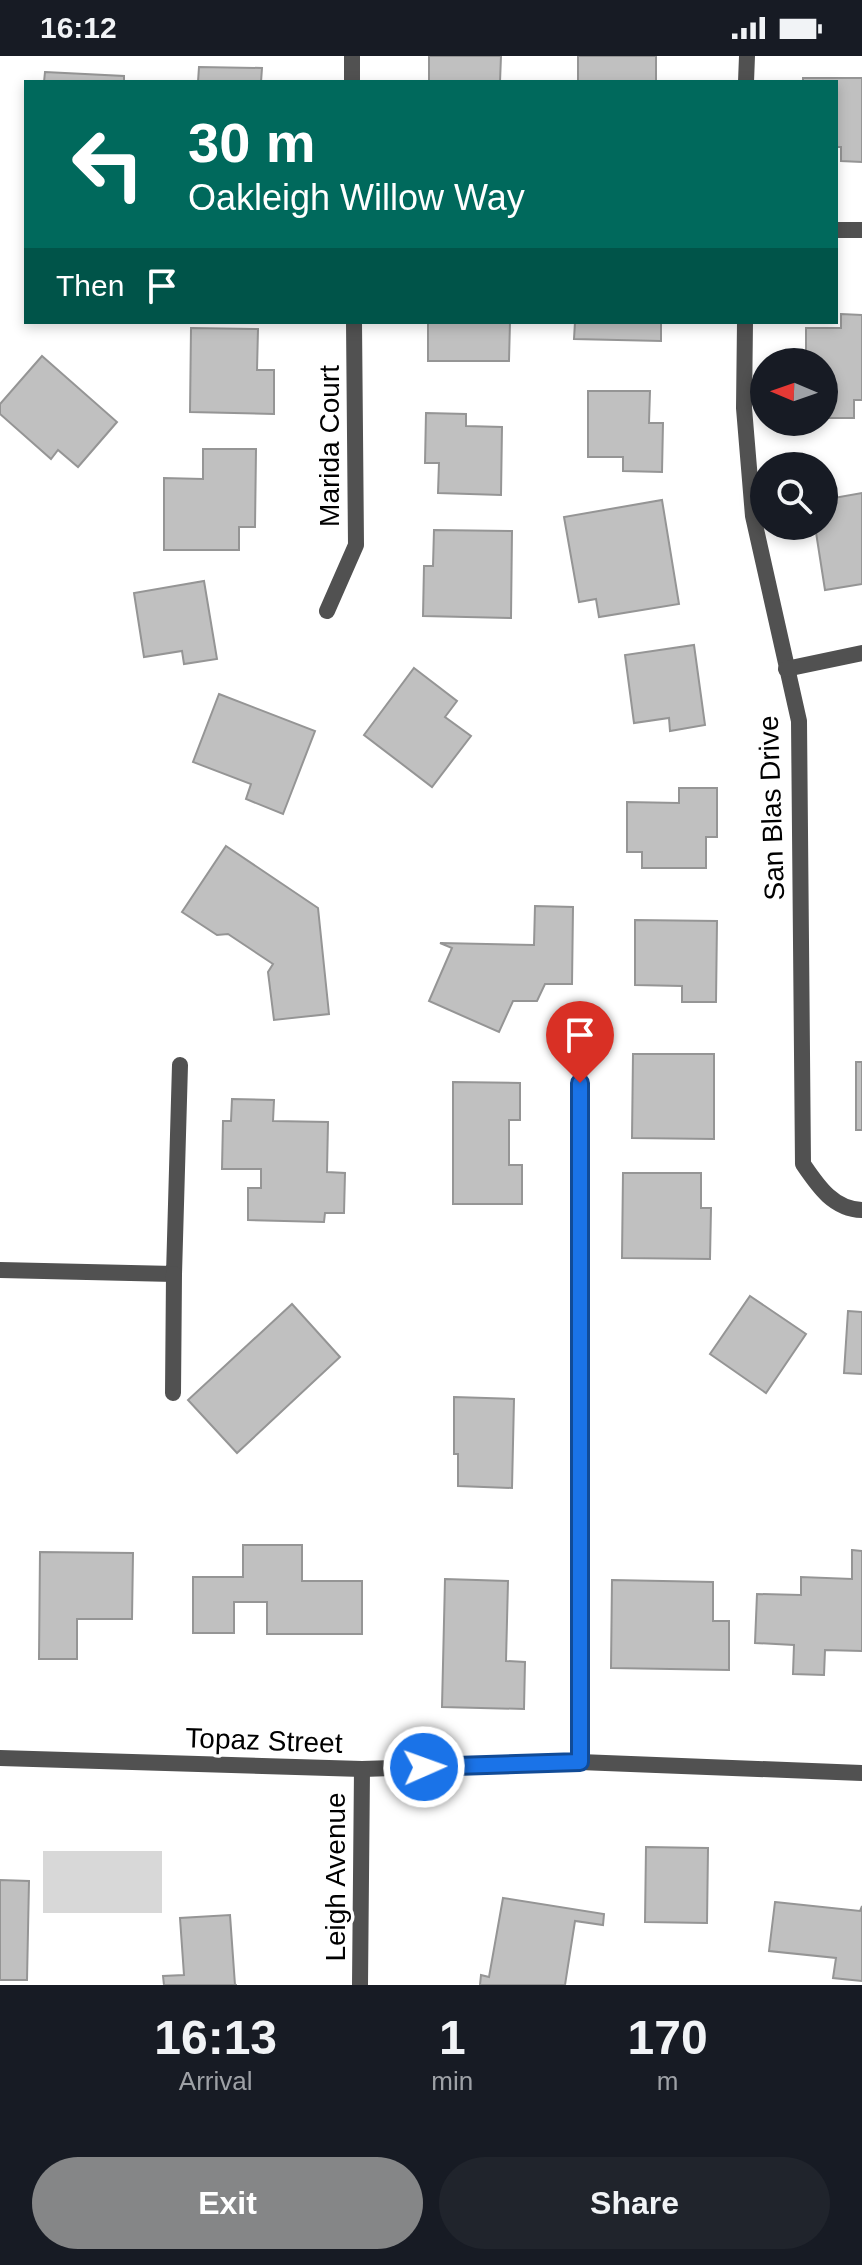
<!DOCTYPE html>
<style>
:root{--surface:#171b24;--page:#20242c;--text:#f1f3f6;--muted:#9ea1a6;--accent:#858687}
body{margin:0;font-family:Helvetica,sans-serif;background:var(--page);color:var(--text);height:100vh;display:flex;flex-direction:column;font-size:30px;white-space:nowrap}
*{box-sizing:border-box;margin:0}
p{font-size:26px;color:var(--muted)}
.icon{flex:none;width:44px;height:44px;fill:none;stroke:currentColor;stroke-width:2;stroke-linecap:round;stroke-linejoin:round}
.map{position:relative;height:1929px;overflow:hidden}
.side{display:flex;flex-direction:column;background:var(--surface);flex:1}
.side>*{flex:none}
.hud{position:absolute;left:24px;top:24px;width:814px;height:244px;border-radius:0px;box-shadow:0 4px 12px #0003;background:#00695c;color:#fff;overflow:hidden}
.needle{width:52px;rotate:272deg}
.controls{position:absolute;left:750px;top:292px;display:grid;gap:16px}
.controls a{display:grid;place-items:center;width:88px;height:88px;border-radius:50%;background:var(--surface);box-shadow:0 4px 12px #0003;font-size:40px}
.pin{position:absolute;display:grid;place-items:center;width:68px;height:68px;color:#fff;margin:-82px -34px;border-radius:50% 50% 50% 0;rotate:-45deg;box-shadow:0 0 8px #0007}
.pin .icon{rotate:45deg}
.me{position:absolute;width:88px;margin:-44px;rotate:88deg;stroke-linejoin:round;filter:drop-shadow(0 0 6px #0008)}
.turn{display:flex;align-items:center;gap:28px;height:168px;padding:0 32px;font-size:36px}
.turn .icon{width:104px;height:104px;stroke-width:2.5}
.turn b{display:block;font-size:56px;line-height:68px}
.then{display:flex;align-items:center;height:76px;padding:0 32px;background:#0003;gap:16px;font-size:30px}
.eta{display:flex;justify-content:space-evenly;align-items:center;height:136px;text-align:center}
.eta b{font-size:48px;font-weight:700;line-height:56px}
.primary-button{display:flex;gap:16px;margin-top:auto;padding:16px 32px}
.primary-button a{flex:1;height:92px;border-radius:48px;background:var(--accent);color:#fff;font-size:32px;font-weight:700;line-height:92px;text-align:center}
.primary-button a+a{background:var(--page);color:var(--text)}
.status{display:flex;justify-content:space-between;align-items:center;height:56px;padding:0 40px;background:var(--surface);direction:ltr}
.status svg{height:22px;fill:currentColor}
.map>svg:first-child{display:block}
.green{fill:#d8d8d8}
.building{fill:#c0c0c0;stroke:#959595;stroke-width:2}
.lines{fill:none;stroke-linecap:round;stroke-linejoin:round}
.lane{stroke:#515151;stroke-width:16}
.street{stroke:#515151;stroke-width:16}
.route-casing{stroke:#114b97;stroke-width:20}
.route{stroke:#1a73e8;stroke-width:14}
.labels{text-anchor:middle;stroke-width:7;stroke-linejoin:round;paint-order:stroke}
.street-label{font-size:28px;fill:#000;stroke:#fff}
</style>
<div class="status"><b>16:12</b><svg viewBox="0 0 49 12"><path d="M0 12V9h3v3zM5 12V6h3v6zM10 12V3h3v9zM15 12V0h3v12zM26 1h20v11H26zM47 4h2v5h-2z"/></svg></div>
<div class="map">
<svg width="862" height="1929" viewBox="0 0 862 1929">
<rect width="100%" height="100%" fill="#fff"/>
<rect class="green" x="43" y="1795" width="119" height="62"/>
<g class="building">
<polygon points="429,0 501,0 500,26 429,26"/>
<rect x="578" y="0" width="78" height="26"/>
<polygon points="199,11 262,12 261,26 198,26"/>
<polygon points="45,16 124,20 124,26 44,26"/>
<polygon points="803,22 862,22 862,106 841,105 841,91 836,91 836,26 803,26"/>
<polygon points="841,258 862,259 862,344 854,344 854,362 824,362 824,306 806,306 806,272 841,272"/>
<polygon points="428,266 510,266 509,305 428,305"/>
<polygon points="575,266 661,266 661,285 574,283"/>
<polygon points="191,272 258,273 257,314 274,314 274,358 190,356"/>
<polygon points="42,300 117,366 78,411 58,394 51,403 0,358 0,348"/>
<polygon points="588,335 650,335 649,367 663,367 662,416 623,415 623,401 588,401"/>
<polygon points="426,357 466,358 466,370 502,371 501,439 438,437 439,407 425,407"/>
<polygon points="203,393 256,393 255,471 239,471 239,494 164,494 164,422 203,423"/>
<polygon points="862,437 862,528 825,534 815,470 824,470 824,460 830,459 828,443"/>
<polygon points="662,444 679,548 599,561 596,543 579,546 564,461"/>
<polygon points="434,474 512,475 511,562 423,560 424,510 433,510"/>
<polygon points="204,525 217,603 184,608 182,595 144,601 134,537"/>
<polygon points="694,589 705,669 670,675 669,662 634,667 625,599"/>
<polygon points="414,612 457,645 445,661 471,680 432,731 364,679"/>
<polygon points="219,638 315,675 283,758 246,743 251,728 193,706"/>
<polygon points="679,732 717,732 717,781 706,781 706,812 642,812 642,796 627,796 627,746 679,747"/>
<polygon points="226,790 318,852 329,958 274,964 268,916 273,908 228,878 217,879 182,856"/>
<polygon points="535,850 573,851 572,928 545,928 537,945 513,945 499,976 429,945 452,892 440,887 534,889"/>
<polygon points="635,864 717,865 716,946 682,946 682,930 635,929"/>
<polygon points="633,998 714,998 714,1083 632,1082"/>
<rect x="856" y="1006" width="6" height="68"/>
<polygon points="453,1026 520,1027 520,1064 509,1064 509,1109 522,1109 522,1148 453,1148"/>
<polygon points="232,1043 274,1044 273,1065 328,1066 327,1116 345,1117 344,1157 325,1157 324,1166 248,1164 248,1132 261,1132 261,1113 222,1113 223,1065 231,1065"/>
<polygon points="623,1117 701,1117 701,1152 711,1152 710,1203 622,1202"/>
<polygon points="750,1240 806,1278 766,1337 710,1298"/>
<polygon points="292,1248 340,1301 237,1397 188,1344"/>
<polygon points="848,1255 862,1256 862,1318 844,1317"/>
<polygon points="454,1341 514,1343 512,1432 458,1430 458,1398 454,1398"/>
<polygon points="243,1489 302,1489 302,1525 362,1525 362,1578 267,1578 267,1546 234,1546 234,1577 193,1577 193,1521 243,1521"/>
<polygon points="852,1494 862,1495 862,1595 825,1594 824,1619 793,1618 794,1589 755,1587 757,1538 801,1539 801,1521 852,1523"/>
<polygon points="40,1496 133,1497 132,1563 77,1563 77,1603 39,1603"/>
<polygon points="445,1523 508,1525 506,1605 525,1606 524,1653 442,1651"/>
<polygon points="612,1524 713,1526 713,1565 729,1565 729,1614 611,1612"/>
<polygon points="646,1791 708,1792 707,1867 645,1866"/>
<polygon points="0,1824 29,1825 27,1924 0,1924"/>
<polygon points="503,1842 604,1858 603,1869 575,1865 565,1929 480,1929 481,1919 489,1921"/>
<polygon points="775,1846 860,1855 862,1850 862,1925 833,1922 836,1902 769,1895"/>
<polygon points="230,1859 235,1929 237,1929 164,1929 163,1920 184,1919 180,1862"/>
</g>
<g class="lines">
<g class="lane">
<polyline points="0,1214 174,1218 180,1009"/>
<polyline points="173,1337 174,1218"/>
</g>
<g class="street">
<polyline points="352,0 352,26"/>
<polyline points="746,26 747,0"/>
<polyline points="836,174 862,174"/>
<path d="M 745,266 L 744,352 L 753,460 L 799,665 L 803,1108 C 818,1130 833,1153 862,1154"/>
<polyline points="327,555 356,489 354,266"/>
<polyline points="786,613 862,597"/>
<polyline points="0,1702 362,1713 580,1706 862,1717"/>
<polyline points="580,1706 580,1027"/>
<polyline points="360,1929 362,1713"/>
</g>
</g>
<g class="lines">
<defs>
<polyline id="route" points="424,1711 580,1706 580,1027"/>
</defs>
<use href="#route" class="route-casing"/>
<use href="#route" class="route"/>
</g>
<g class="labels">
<g class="street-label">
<text transform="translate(329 390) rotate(-90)" y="10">Marida Court</text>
<text transform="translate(771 752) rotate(-92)" y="10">San Blas Drive</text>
<text transform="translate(264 1684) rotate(2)" y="10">Topaz Street</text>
<text transform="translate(335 1821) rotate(-90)" y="10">Leigh Avenue</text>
</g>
</g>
</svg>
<div class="controls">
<a><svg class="needle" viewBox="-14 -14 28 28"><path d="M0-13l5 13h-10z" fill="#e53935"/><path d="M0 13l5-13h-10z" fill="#9ea1a6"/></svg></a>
<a><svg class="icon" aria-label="search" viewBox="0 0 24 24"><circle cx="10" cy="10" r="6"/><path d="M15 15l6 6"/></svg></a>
</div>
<div class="pin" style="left:580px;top:1027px;background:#d93025"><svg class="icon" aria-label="arrive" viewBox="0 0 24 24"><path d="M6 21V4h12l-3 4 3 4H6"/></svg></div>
<svg class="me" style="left:424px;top:1711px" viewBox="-20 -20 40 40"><circle r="17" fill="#1a73e8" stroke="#fff" stroke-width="3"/><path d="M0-11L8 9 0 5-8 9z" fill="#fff"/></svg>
<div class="hud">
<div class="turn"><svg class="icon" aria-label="left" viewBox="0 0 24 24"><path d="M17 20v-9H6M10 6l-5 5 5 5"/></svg><div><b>30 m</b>Oakleigh Willow Way</div></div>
<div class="then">Then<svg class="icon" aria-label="arrive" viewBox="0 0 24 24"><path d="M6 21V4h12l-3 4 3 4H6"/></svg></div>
</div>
</div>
<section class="side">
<div class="eta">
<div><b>16:13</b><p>Arrival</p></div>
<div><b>1</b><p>min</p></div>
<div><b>170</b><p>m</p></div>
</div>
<div class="primary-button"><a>Exit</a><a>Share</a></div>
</section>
